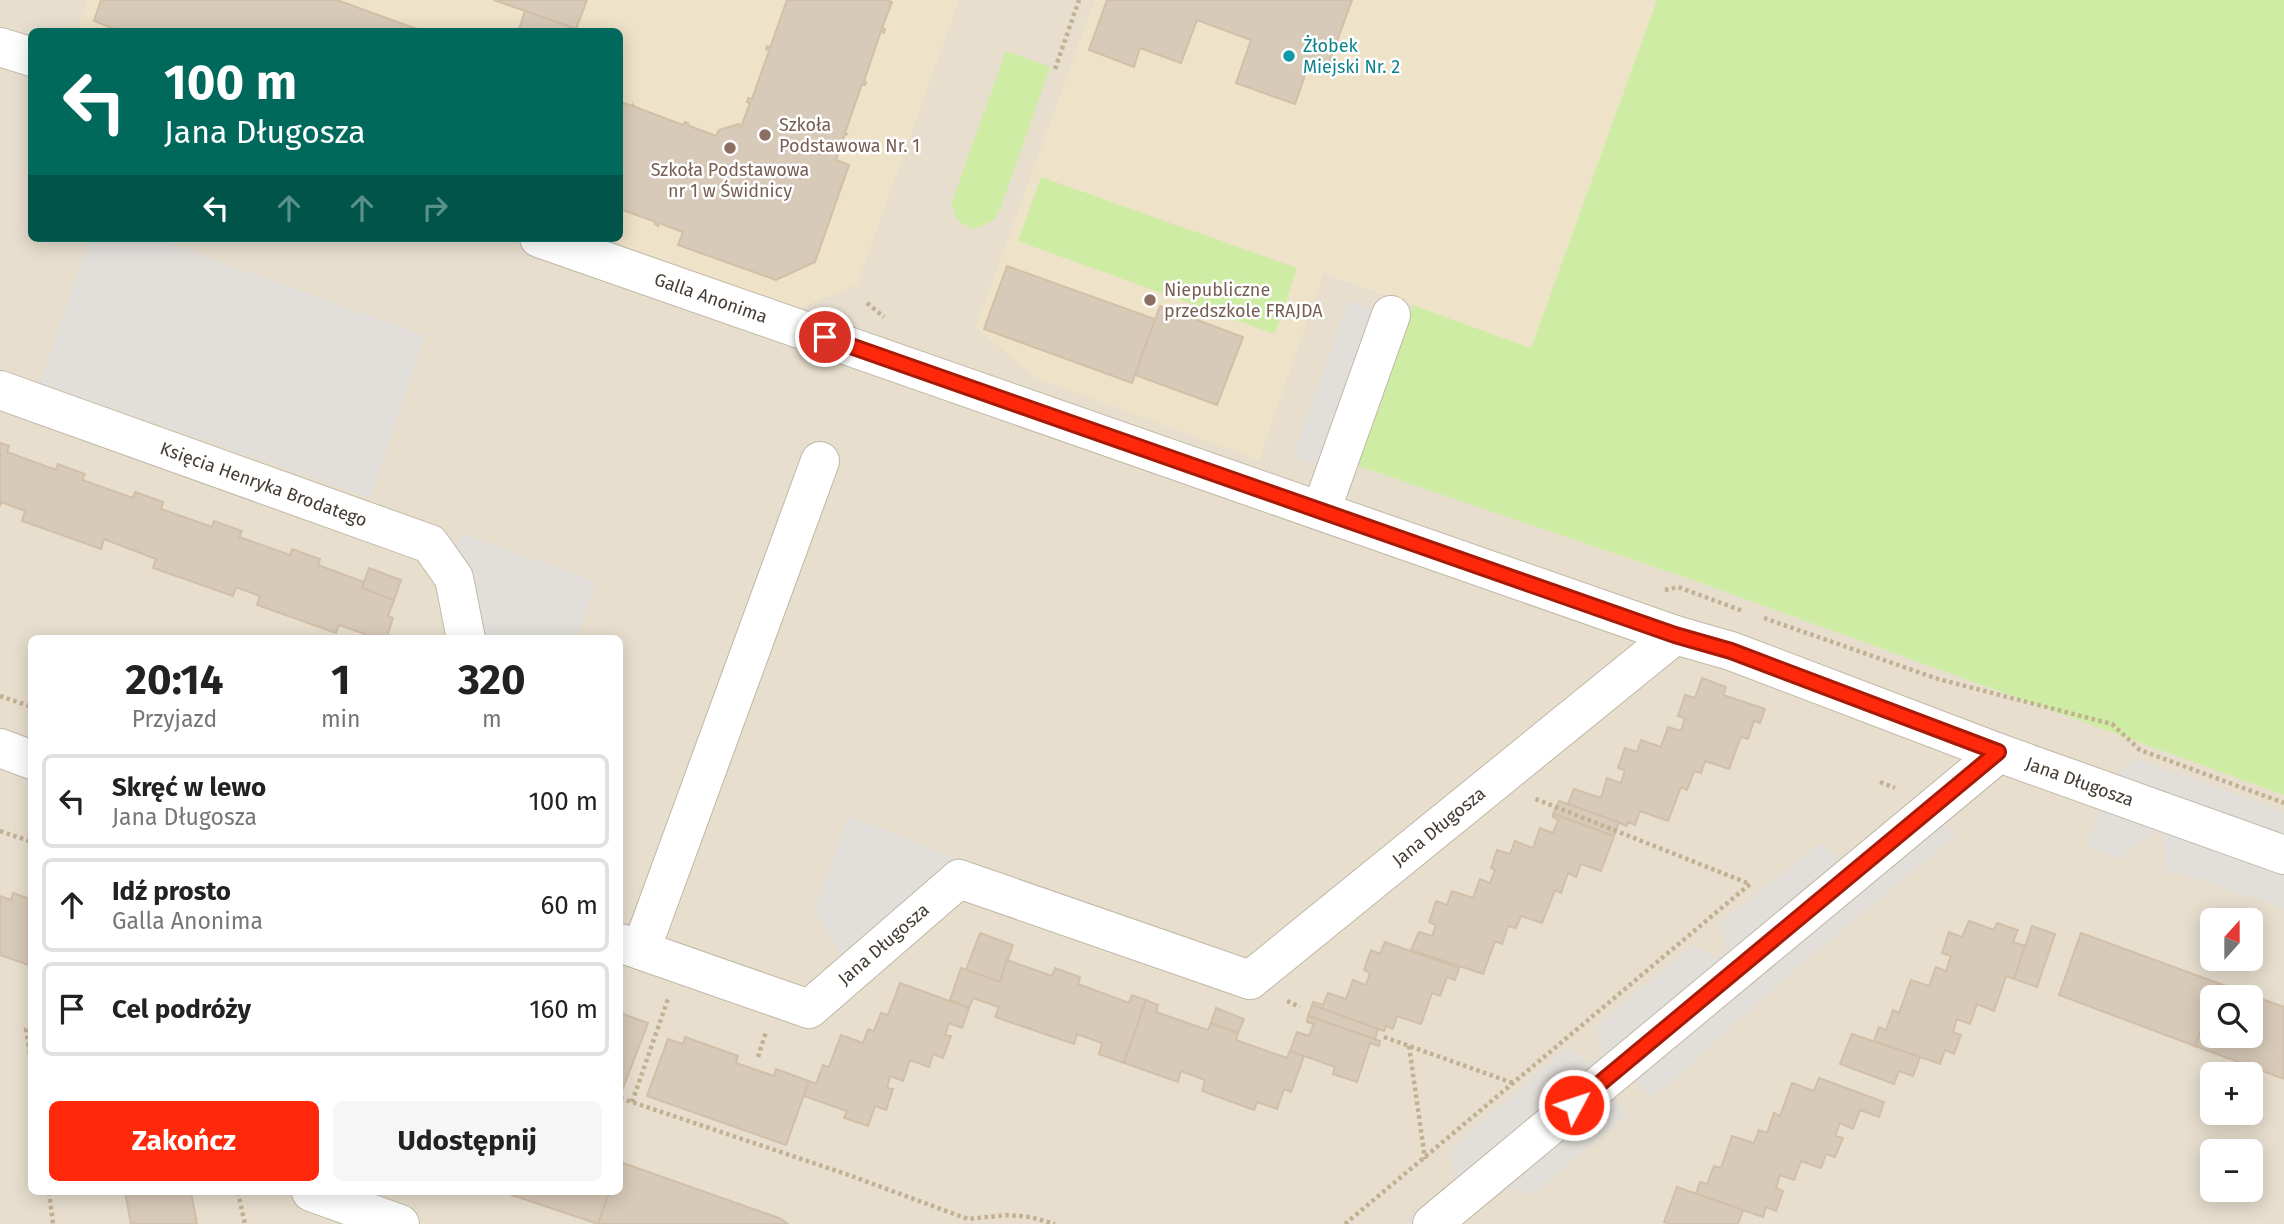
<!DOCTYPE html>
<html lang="pl">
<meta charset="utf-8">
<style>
:root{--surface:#fff;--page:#f6f6f6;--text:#222;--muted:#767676;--line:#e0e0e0;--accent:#ff280b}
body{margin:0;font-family:"Fira Sans",sans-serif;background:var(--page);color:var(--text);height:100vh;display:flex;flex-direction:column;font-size:26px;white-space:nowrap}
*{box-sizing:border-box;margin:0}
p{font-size:23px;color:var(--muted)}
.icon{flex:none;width:38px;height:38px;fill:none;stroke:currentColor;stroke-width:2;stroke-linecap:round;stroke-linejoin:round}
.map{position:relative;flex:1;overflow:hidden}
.details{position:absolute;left:28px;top:635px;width:595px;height:560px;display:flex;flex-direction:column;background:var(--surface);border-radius:10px;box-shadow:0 4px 18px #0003}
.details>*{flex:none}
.hud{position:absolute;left:28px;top:28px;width:595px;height:214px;border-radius:10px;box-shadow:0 4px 18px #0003;background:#00695c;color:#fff;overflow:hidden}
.needle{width:46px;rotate:21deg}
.controls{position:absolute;left:2200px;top:908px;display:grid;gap:14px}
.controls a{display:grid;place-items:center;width:63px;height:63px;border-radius:10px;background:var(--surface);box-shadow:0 4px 18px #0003;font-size:35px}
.pin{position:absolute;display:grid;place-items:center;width:60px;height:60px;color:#fff;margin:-30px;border:4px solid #fff;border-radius:50%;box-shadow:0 2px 7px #0007}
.me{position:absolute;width:77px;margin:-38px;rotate:50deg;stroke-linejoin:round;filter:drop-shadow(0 0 5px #0008)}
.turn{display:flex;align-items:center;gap:24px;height:147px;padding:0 21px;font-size:32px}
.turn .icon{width:91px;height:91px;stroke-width:2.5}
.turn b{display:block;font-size:49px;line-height:60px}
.lanes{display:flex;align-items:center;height:66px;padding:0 21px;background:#0003;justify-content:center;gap:35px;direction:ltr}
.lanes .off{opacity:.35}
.eta{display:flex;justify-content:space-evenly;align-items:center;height:119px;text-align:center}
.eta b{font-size:42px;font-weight:700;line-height:49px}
.action{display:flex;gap:14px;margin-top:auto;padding:14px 21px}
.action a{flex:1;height:80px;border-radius:10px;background:var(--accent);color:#fff;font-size:28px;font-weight:700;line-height:80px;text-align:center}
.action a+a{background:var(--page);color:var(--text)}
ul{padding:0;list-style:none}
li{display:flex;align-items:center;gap:21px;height:94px;margin:0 14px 10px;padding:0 7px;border:4px solid var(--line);border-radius:10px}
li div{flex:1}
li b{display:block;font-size:26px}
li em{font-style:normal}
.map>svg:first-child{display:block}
.residential{fill:#e7dece;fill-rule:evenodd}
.education{fill:#eee2c8}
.green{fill:#ceeca4}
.parking{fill:#e2deda}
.building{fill:#d8cab8;stroke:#d1bfa7;stroke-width:2}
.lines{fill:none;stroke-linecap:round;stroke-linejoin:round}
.minor-casing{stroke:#c1b7a5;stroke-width:40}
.path{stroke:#c2b092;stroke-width:4.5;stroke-dasharray:3.5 3.5;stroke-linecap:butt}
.minor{stroke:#fff;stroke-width:38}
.route-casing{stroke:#a61a07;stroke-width:18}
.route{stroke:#ff280b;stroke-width:12}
.culture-dot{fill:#0f9aa8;stroke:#fff;stroke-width:2.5}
.education-dot{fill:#8d6e63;stroke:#fff;stroke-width:2.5}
.labels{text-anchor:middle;stroke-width:5;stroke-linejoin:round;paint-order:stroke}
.culture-label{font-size:18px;fill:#0d838f;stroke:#fff;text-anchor:start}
.education-label{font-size:18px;fill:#785e54;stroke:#fff;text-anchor:start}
.street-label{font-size:18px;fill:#443c31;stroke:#fff}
</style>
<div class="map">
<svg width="2284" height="1224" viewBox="0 0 2284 1224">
<rect width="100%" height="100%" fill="#f3ece0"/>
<path class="residential" d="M 0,0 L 1095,0 L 1035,167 L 1413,305 L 1355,465 L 1704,584 L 2284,795 L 2284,1224 L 0,1224 ZM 32,32 L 620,32 L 620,238 L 32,238 ZM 32,639 L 620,639 L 620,1192 L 32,1192 ZM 2212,920 L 2250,920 L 2250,959 L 2212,959 ZM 2212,998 L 2250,998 L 2250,1036 L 2212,1036 ZM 2212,1074 L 2250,1074 L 2250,1113 L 2212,1113 ZM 2212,1152 L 2250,1152 L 2250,1190 L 2212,1190 Z"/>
<g class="education">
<polygon points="87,0 959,0 857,285 797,309 602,238 620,238 620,32 77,31"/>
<polygon points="1095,0 1657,0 1531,348 1324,272 1259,460 1035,378 976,327"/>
</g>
<g class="green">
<polygon points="1657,0 2284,0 2284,795 1704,584 1355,465 1413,305 1531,348"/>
<path d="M 1006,51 L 1050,67 L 1001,207 L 994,220 L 975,229 C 957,223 956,220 952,202 Z"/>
<polygon points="1041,177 1297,268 1275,334 1018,241"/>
</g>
<g class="parking">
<polygon points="90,238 155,238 425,336 370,498 40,383"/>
<polygon points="1349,300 1379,311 1323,467 1293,457"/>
<polygon points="460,533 596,582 576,639 476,639 452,562"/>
<polygon points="2137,759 2284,812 2284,909 2176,871 2166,876 2163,833 2157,830 2117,859 2087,847 2110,778"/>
<polygon points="849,815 964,863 851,973 815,909"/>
<polygon points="1936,816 1956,835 1786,977 1653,1098 1630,1079 1613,1094 1626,1115 1532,1195 1503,1185 1459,1224 1403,1224 1455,1179 1450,1150 1567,1048 1588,1063 1602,1056 1596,1026 1694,945 1716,959 1727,952 1721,922 1821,843 1860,881"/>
</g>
<g class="building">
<polygon points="101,0 337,0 425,32 122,32 94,21"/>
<polygon points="494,0 587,0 576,29"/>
<polygon points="787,0 887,0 892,2 882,28 885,29 884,33 881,31 864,81 866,82 865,85 862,84 845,133 847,134 844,136 836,160 849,165 815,262 776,280 678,245 683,232 659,223 658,226 655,224 656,222 620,209 620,102 633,106 633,105 635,107 683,125 685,122 688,123 687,125 716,136 719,130 739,124 741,127 750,103 747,102 748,98 752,99 769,51 766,49 767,46 770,48"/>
<polygon points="1107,0 1352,0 1327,68 1310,61 1295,104 1236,83 1251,40 1197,20 1181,63 1140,48 1134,67 1089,50"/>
<polygon points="525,11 576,29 580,32 518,32"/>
<polygon points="1007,266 1155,319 1132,383 984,329"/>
<polygon points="1160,306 1243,337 1217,405 1135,375"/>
<polygon points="0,443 9,446 7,452 56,470 58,464 85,474 82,480 133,498 135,492 163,502 161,509 212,527 214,521 242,531 239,537 290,555 292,549 320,559 318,565 364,582 362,588 394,600 388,616 393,618 386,639 363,639 365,634 339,625 336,633 257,605 260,596 236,587 233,596 153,568 156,559 104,539 101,549 22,521 25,511 1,502 0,506"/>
<polygon points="369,568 401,580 394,600 362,588"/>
<polygon points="1702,678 1726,687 1723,695 1765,709 1760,723 1754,721 1748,739 1741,737 1729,769 1705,761 1701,773 1694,771 1687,790 1681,787 1668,821 1640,811 1635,825 1628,822 1627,826 1568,804 1574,789 1601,798 1607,778 1621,783 1625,770 1618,768 1625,748 1637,752 1641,740 1661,747 1668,727 1681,731 1685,718 1678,716 1685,695 1695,698"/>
<polygon points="1559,801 1619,822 1614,836 1553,814"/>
<polygon points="1553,814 1614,836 1601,871 1581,864 1576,877 1568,873 1561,893 1555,890 1542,923 1521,916 1516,928 1508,926 1502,944 1495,941 1483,974 1411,950 1419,932 1432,936 1436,925 1429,922 1436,901 1447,905 1452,891 1473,898 1480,879 1490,883 1495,870 1491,868 1497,850 1510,854 1515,841 1533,848 1540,828 1553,833 1558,820 1553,817"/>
<polygon points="13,893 32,900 32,966 0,955 0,896 11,900"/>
<polygon points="1969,921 1994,930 1997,923 2018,930 2013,942 2025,946 2014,979 2006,976 1994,1011 1977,1004 1970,1024 1957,1019 1953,1032 1961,1035 1954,1054 1945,1050 1940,1064 1874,1041 1879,1027 1886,1030 1893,1010 1899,1013 1911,980 1929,986 1936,967 1946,971 1951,956 1942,953 1949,932 1962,937"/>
<polygon points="2032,926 2055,934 2037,987 2014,979"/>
<polygon points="980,933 1013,945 1000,982 966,970"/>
<polygon points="2081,933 2218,983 2195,1046 2059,995"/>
<polygon points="1385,942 1459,968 1455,980 1447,977 1440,996 1432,993 1421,1024 1397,1016 1393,1029 1386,1026 1384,1031 1312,1005 1313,1002 1323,1005 1328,993 1346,999 1353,980 1366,985 1370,973 1364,970 1371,950 1380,954"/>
<polygon points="1007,960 1052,976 1055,968 1080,977 1078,984 1129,1003 1132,995 1146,1000 1124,1063 1099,1054 1102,1043 1077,1034 1074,1044 995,1017 999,1007 973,998 969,1008 950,1000 961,968 1000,982"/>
<polygon points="900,983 969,1008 962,1028 949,1023 945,1035 951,1036 943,1058 933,1054 929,1067 910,1060 903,1081 890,1076 887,1088 893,1089 886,1110 875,1106 868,1126 844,1118 847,1111 804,1096 809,1081 816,1084 823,1065 829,1067 841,1035 863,1043 868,1029 874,1031 881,1013 888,1015"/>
<polygon points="2218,983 2284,1007 2284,1079 2195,1046 2212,1000 2212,1036 2250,1036 2250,998 2213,998"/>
<polygon points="1146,1000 1158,1005 1156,1012 1208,1030 1211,1023 1238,1033 1236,1040 1287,1058 1290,1051 1304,1056 1291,1092 1284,1089 1277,1109 1257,1102 1254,1110 1202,1091 1205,1080 1181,1071 1178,1082 1124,1063"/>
<polygon points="1312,1005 1378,1029 1375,1039 1308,1016"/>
<polygon points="1216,1008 1244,1019 1238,1033 1211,1023"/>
<polygon points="620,1013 648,1023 623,1088 620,1086"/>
<polygon points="1308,1016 1380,1041 1379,1046 1370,1043 1357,1082 1333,1074 1335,1067 1290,1051 1297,1032 1309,1036 1314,1024 1307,1022"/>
<polygon points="1852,1034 1920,1057 1913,1076 1899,1071 1894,1084 1840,1064"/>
<polygon points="685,1037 738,1056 736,1063 774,1076 776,1069 809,1081 786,1145 647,1096 668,1039 683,1044"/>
<polygon points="1819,1078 1884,1102 1879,1117 1860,1110 1853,1129 1840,1123 1835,1136 1843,1138 1835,1157 1826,1154 1821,1168 1801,1161 1794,1180 1780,1175 1776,1188 1783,1191 1776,1211 1766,1207 1763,1217 1696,1194 1700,1182 1707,1184 1714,1166 1721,1168 1732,1136 1754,1143 1759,1130 1767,1133 1774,1113 1780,1116 1792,1083 1814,1091"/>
<polygon points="620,1162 779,1218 788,1224 598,1224 609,1192 620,1192"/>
<polygon points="1677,1187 1743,1210 1738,1224 1671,1224 1664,1222"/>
<polygon points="125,1192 191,1192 197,1224 131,1224"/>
<polygon points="503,1192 609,1192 598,1224"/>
</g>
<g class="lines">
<defs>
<g id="minor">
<polyline points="0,47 32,57"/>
<path id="s1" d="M 539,238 L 1675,635 L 1731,651 L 1999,753 L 2284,855"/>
<path id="s2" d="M 0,390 L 430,544 L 454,578 L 466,639"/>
<polyline points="1321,511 1391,315"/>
<polyline points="0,748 32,760"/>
<path id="s3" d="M 620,943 L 809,1009 L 959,879 L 1250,980 L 1675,635"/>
<polyline points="641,950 820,461"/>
<polyline points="311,1192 400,1224"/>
<polyline points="1432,1224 1999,753"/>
</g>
</defs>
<use href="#minor" class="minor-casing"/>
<g class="path">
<polyline points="1055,69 1079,0"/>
<polyline points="867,303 884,317"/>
<polyline points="1665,590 1678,587 1743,611"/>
<polyline points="1764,618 1938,679 2112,724 2140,750 2284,803"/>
<polyline points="0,696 32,707"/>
<polyline points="1880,782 1895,788"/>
<polyline points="0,831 32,842"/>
<polyline points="1287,1001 1300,1007"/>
<polyline points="32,1025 26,1029 32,1066"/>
<polyline points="1384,1037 1513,1083"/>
<polyline points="1409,1046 1425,1159"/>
<polyline points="758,1057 766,1032"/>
<polyline points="620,1098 846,1174 968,1219 1008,1215 1030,1217 1055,1224"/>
<polyline points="632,1102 668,999"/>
<polyline points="49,1192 53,1224"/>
<polyline points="238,1192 245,1224"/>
<polyline points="1345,1224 1750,884 1533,798"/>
</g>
<use href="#minor" class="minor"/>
</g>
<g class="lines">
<defs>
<polyline id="route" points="825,337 1675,635 1731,651 1998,752 1574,1105"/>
</defs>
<use href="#route" class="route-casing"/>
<use href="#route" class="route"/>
</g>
<circle class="culture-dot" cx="1289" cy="56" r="7"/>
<g class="education-dot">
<circle cx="765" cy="135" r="7"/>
<circle cx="730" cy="148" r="7"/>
<circle cx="1150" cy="300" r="7"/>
</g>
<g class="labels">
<g class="culture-label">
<text x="1303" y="52">Żłobek<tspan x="1303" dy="21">Miejski Nr. 2</tspan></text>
</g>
<g class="education-label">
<text x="779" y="131">Szkoła<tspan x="779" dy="21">Podstawowa Nr. 1</tspan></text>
<text x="730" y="176" text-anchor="middle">Szkoła Podstawowa<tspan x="730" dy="21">nr 1 w Świdnicy</tspan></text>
<text x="1164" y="296">Niepubliczne<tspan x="1164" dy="21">przedszkole FRAJDA</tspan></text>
</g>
<g class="street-label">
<text dy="6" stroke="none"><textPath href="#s1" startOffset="182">Galla Anonima</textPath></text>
<text dy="6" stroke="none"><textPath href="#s2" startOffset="280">Księcia Henryka Brodatego</textPath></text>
<text dy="6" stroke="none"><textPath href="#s1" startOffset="1634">Jana Długosza</textPath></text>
<text dy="6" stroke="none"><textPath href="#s3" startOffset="950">Jana Długosza</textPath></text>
<text dy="6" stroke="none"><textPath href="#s3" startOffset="299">Jana Długosza</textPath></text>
</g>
</g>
</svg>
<div class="controls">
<a><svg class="needle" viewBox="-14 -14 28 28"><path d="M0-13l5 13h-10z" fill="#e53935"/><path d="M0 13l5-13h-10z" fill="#767676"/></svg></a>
<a><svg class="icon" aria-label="search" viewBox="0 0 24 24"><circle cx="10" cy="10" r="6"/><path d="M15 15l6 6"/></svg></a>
<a>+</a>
<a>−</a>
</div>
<div class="pin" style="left:825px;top:337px;background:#d93025"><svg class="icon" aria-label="arrive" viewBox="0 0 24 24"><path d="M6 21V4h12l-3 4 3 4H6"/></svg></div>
<svg class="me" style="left:1574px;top:1105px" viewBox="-20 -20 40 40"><circle r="17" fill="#ff280b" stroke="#fff" stroke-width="3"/><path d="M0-11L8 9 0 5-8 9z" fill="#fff"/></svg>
<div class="hud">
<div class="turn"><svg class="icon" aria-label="left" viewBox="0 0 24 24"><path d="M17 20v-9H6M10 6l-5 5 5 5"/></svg><div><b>100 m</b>Jana Długosza</div></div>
<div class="lanes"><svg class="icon" aria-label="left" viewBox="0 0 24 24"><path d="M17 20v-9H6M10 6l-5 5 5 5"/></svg><svg class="icon off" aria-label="ahead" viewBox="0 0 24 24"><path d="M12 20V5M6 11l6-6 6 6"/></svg><svg class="icon off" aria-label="ahead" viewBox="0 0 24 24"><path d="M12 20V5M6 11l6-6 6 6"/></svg><svg class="icon off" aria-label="right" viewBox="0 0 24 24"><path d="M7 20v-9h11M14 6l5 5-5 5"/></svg></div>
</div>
<section class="details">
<div class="eta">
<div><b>20:14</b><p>Przyjazd</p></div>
<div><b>1</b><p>min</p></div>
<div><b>320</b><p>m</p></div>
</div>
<ul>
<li><svg class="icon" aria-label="left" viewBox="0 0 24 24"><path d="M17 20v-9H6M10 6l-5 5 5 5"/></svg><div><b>Skręć w lewo</b><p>Jana Długosza</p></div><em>100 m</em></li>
<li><svg class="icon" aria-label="ahead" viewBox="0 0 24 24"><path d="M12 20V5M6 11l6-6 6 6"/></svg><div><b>Idź prosto</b><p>Galla Anonima</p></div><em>60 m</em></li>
<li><svg class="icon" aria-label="arrive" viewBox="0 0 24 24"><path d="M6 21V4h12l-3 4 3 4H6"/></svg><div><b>Cel podróży</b></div><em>160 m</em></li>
</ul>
<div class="action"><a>Zakończ</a><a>Udostępnij</a></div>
</section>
</div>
